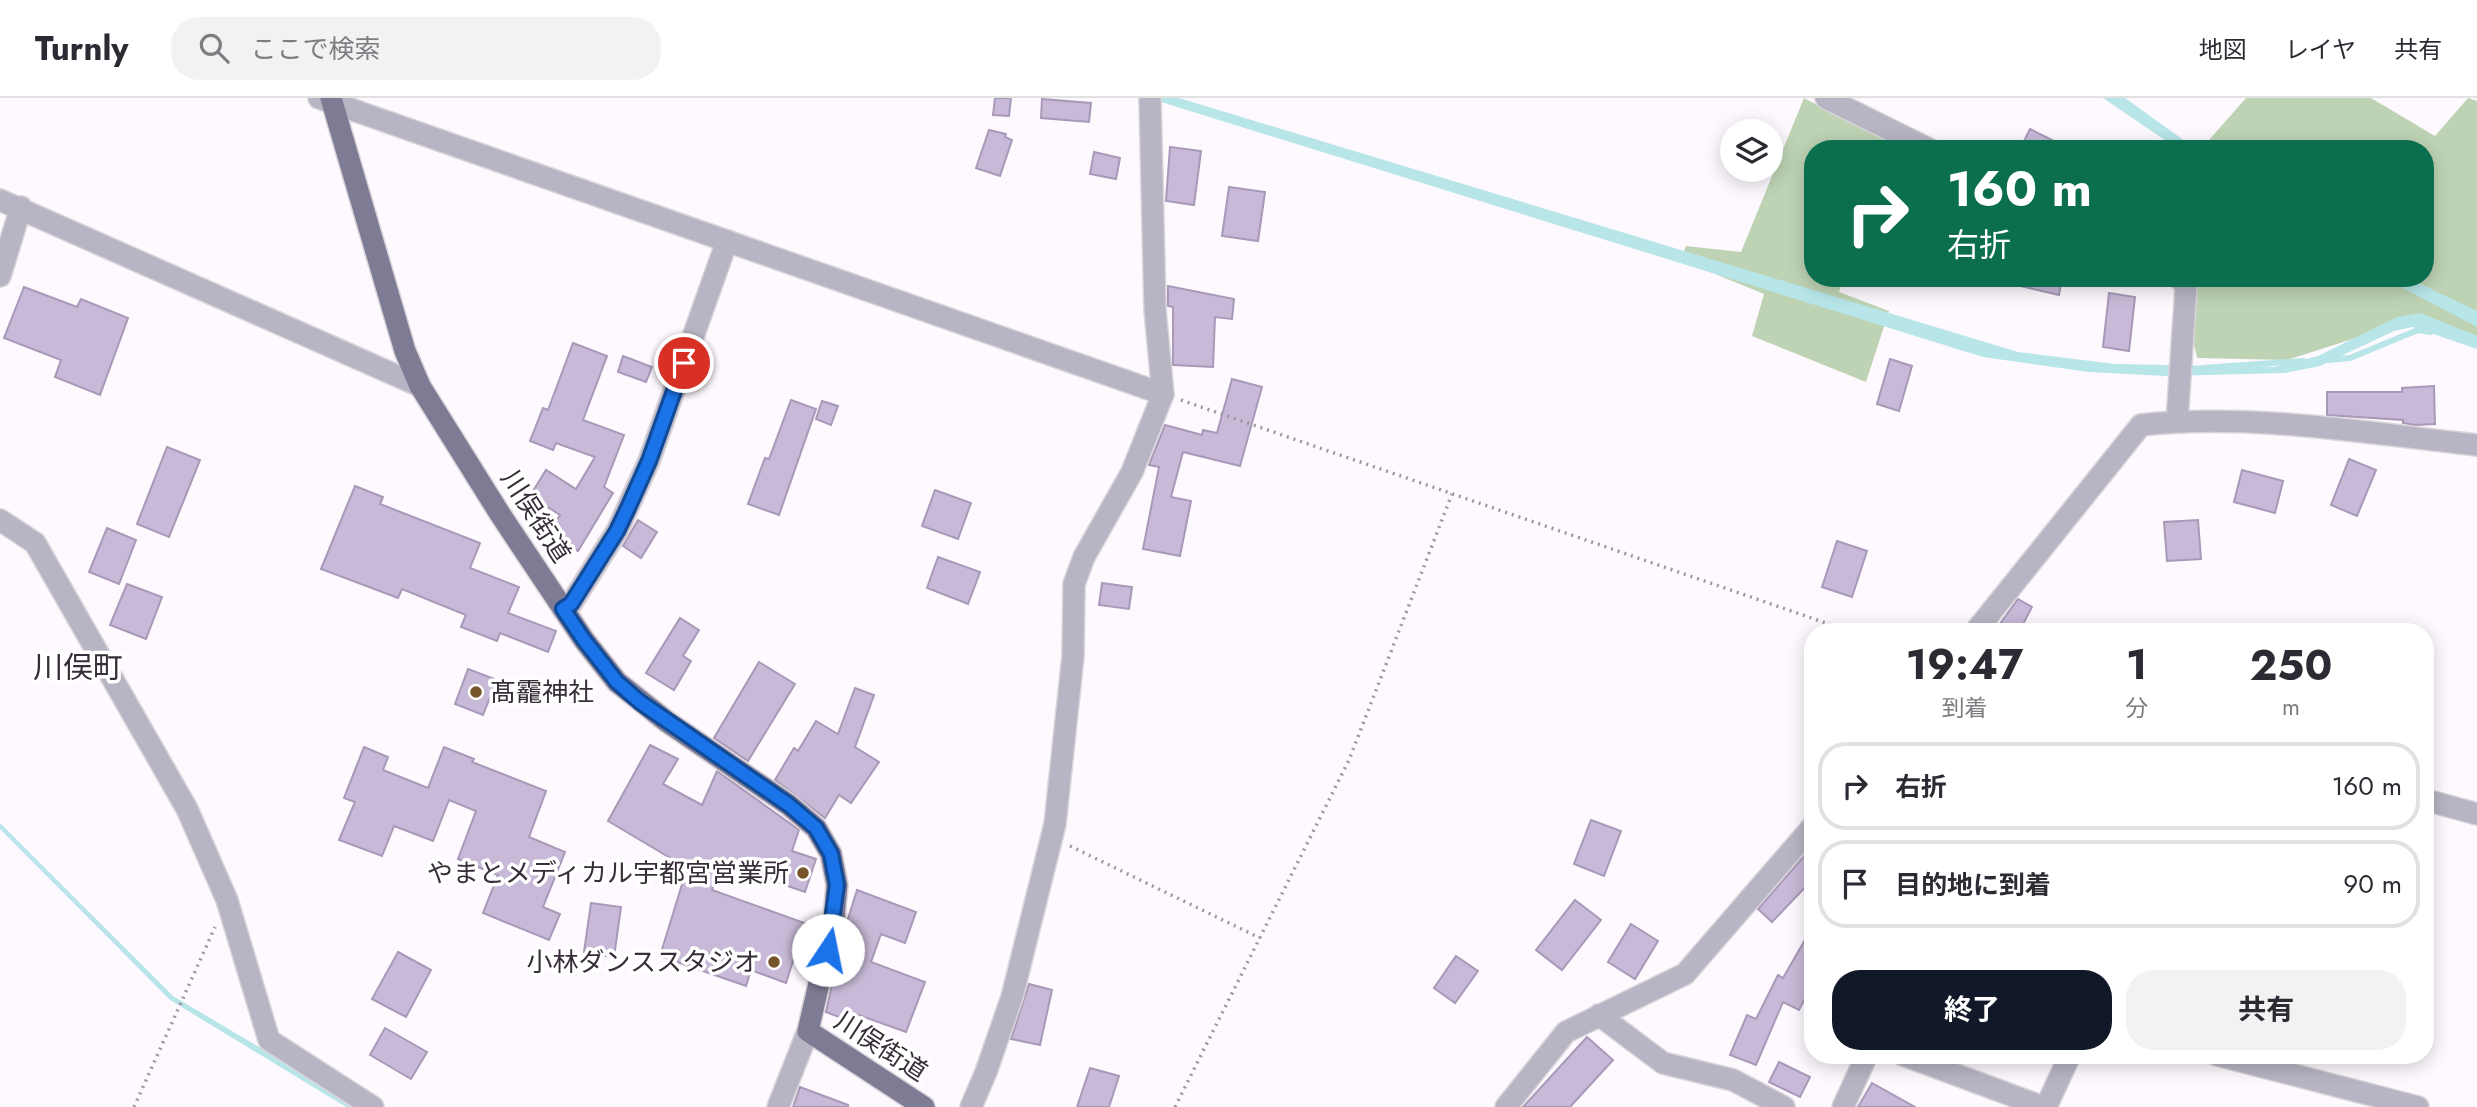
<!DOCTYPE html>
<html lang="ja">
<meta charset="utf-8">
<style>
:root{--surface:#fff;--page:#f2f2f3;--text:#2b2b33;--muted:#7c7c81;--line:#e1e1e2;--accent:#111827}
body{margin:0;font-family:Jost,"Noto Sans JP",sans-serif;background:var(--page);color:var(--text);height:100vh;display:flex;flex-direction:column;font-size:26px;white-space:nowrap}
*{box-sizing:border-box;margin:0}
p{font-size:23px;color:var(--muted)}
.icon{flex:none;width:38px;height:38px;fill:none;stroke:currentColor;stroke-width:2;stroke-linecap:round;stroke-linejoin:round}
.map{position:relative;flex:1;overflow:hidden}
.side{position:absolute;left:1804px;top:525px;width:630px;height:441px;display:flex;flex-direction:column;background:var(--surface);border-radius:28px;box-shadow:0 4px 18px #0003}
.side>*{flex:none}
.hud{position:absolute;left:1804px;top:42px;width:630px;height:147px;border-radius:28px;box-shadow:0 4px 18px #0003;background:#0b6e4f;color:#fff;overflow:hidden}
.tools{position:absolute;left:1720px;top:21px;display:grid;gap:14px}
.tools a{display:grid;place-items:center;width:63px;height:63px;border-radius:50%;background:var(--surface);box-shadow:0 4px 18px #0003;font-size:35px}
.pin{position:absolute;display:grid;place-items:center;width:60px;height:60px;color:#fff;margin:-30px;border:4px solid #fff;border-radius:50%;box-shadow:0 2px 7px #0007}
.me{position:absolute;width:77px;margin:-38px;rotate:11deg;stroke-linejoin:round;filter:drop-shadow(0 0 5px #0008)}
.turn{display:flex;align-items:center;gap:24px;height:147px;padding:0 28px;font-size:32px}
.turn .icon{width:91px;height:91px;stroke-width:2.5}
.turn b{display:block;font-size:49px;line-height:60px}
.eta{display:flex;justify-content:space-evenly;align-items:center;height:119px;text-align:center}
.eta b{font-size:42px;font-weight:700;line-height:49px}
.cta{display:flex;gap:14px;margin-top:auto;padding:14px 28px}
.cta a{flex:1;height:80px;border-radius:28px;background:var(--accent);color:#fff;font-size:28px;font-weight:700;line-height:80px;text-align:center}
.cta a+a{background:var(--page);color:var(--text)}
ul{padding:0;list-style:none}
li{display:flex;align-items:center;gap:21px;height:88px;margin:0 14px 10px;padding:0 14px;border:4px solid var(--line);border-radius:28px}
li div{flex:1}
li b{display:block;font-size:26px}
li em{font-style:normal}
header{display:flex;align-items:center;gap:42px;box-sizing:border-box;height:98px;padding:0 35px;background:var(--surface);border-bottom:2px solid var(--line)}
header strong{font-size:33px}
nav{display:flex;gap:38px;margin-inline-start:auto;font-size:24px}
.search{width:490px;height:63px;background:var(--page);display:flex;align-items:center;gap:18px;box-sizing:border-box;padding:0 24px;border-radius:28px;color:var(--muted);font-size:26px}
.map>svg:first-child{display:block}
.forest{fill:#bed3b4}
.water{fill:#b7e5e8}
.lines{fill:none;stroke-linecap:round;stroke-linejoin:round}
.stream{stroke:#b7e5e8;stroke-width:6}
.building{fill:#c7b9d7;stroke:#a799b7;stroke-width:2}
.minor-casing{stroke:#dad4db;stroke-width:24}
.major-casing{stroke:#dad4db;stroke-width:24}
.path{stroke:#9d969e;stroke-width:3.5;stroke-dasharray:2 5;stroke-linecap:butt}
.minor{stroke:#b7b5c3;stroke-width:21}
.major{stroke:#7e7b94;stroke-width:21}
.route-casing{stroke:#114b97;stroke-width:18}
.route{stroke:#1a73e8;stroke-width:12}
.poi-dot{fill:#76542c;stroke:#fff;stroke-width:2.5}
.labels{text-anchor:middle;stroke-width:7;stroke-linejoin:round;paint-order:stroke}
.street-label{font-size:26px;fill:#382e39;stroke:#fff}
.poi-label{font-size:26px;fill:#382e39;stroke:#fff;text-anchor:end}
.quarter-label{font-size:30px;fill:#382e39;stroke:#fff}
</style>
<header>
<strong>Turnly</strong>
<div class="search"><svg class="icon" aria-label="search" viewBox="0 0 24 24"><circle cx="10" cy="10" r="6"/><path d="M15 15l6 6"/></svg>ここで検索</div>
<nav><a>地図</a><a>レイヤ</a><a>共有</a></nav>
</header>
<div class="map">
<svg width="2477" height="1009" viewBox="0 0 2477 1009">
<rect width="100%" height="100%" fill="#fef9ff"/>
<g class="forest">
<polygon points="1804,0 1890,45 1888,51 1813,51 1813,180 1843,180 1839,194 1889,213 1866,284 1752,238 1764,196 1681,162 1686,148 1741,154"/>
<polygon points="2246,0 2371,0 2435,38 2468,0 2477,3 2477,250 2415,221 2287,262 2197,260 2179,180 2426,180 2426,51 2201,51"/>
</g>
<g class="water">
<polygon points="1148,0 1179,0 2018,254 2115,266 2274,269 2318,258 2397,219 2420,215 2477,238 2477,251 2413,229 2394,233 2320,268 2285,275 2166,278 2089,274 1983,259"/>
<polygon points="2103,0 2125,0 2196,51 2178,51"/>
<polygon points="2384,180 2408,180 2477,213 2477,229"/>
<polygon points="0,725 173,898 360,1009 346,1009 170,902 0,731"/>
</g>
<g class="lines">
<g class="stream">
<polyline points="2328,262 2350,260 2418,232 2430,234"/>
<polyline points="2202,270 2303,263"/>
</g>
</g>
<g class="building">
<polygon points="995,0 1011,0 1009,18 993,17"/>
<polygon points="1042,1 1091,5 1089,24 1041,20"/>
<polygon points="2030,31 2070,51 2020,51"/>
<polygon points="989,32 1006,36 1005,39 1012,42 1000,78 976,70"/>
<polygon points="1170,49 1201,53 1194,107 1166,103"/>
<polygon points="1094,54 1120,60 1116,81 1090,76"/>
<polygon points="1229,89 1265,94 1258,143 1222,138"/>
<polygon points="2013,180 2062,180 2059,197 2012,186"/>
<polygon points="1168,188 1234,201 1232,221 1215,219 1213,269 1173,267 1173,209 1168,208"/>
<polygon points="24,189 77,209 81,201 128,220 100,297 55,279 61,262 4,240"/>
<polygon points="2109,195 2135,199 2129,253 2103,249"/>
<polygon points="573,245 607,258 583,322 624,337 604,389 613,395 578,453 549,435 560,417 530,398 546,372 576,391 595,359 556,345 553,352 530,343 543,310 548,312"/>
<polygon points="623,258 652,269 646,284 618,274"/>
<polygon points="1890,261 1912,268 1899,313 1877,306"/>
<polygon points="1232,281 1262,289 1240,368 1183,354 1171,399 1191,403 1180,458 1143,451 1159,369 1149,367 1165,327 1202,337 1203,332 1217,335"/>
<polygon points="2434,288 2435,326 2415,327 2403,325 2403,322 2327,317 2327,294 2402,294 2402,290"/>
<polygon points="791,302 816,311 779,417 748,406 765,360 769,361"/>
<polygon points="822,303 838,308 831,327 816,321"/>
<polygon points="167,349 200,362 169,439 137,426"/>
<polygon points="2349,361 2376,372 2357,418 2331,407"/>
<polygon points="2242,372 2283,383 2275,415 2234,404"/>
<polygon points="355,388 383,399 380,406 480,445 470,470 519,489 508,515 556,533 548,554 500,535 497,543 461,529 466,517 402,491 398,500 321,471"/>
<polygon points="935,392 971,405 958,441 922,428"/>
<polygon points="638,422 657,434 641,460 623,448"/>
<polygon points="2198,422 2201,461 2167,463 2164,424"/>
<polygon points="107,430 136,442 119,486 89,474"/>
<polygon points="1837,443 1867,453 1852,499 1822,489"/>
<polygon points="938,459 980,474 968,506 927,490"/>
<polygon points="1102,485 1132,489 1129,511 1099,507"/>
<polygon points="127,486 162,499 146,541 110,527"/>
<polygon points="2018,501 2032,509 2019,534 1994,534"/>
<polygon points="680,520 699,532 683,558 691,563 674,592 646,575"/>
<polygon points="759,564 795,586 748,663 714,640"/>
<polygon points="468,571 497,582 483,617 455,606"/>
<polygon points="855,590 874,597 855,649 879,664 851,705 839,697 825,720 775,682 794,650 798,653 816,623 838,636"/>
<polygon points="650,647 678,661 663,686 702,707 717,673 799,732 792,753 816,761 805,794 721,765 712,792 813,828 802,859 795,857 786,885 751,872 746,888 660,858 687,770 608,723"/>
<polygon points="364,649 388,659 383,672 428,690 444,649 474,661 472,664 546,693 529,739 565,754 543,809 560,816 549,842 483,815 498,777 458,761 476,713 449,702 433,743 394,728 382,758 339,742 355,704 344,700"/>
<polygon points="1591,722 1621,733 1604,778 1574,766"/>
<polygon points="1813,748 1813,781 1772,824 1758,811"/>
<polygon points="857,792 916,814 905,845 881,836 871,864 925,884 906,934 853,915 850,923 826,914 833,882 854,826 847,824"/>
<polygon points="1575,802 1601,822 1562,872 1536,852"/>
<polygon points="591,805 621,809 614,859 584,854"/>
<polygon points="1631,826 1658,843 1635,881 1608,864"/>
<polygon points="1813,828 1813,885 1799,912 1783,904 1756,967 1730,957 1747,917 1756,921 1778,877 1783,880"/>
<polygon points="398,854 431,872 406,919 372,901"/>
<polygon points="1456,858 1478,873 1455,905 1434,890"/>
<polygon points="1029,886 1052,892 1040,947 1011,941"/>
<polygon points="385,930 427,954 411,981 370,957"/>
<polygon points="1587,939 1613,962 1570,1009 1523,1009"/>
<polygon points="1779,964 1810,979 1800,999 1769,984"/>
<polygon points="1090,970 1119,978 1109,1009 1077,1009"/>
<polygon points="1872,985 1915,1009 1858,1009"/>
<polygon points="800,989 848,1007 848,1009 793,1009"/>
</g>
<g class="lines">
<defs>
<g id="minor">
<polyline points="319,0 1163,296"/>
<polyline points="1826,0 1929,51"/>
<polyline points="0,102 420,288"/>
<polyline points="0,178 21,109"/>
<polyline points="2177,323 2186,189 2180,180"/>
<polyline points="0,422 35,445 187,711 227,802 269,942 373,1009"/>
<polyline points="563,511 571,506 617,433 649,363 727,143"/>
<path d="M 1975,534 L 2141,327 C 2252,315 2366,335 2477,347"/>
<polyline points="2426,702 2477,716"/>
<polyline points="1599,917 1663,965 1733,982 1784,1009"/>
<polyline points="1903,957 2043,1009"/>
<polyline points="2217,957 2418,1009"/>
<polyline points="778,1009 808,933"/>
<polyline points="971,1009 986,974 1012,899 1055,726 1073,558 1074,486 1084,459 1132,374 1163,296 1155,212 1150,0"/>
<polyline points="1506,1009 1566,934 1685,876 1813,728"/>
<polyline points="1843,1009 1867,957"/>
<polyline points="2046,1009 2070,957"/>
</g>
<polyline id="major" points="331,0 405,253 420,288 500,416 584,542 617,584 666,623 789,707 816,730 831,756 837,787 834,820 808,933 924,1009"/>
</defs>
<use href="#minor" class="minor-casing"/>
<use href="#major" class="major-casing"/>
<g class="path">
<polyline points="1181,302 1852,534"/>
<polyline points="1070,748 1260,840"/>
<polyline points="134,1009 215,829"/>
<polyline points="1175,1009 1349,662 1452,396"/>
</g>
<use href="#minor" class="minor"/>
<use href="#major" class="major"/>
</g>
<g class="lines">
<defs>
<polyline id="route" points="684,265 649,363 628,410 617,433 571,506 563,511 584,542 617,584 640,604 789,707 816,730 831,756 837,787 828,852"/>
</defs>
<use href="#route" class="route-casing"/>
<use href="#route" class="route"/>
</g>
<g class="poi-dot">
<circle cx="476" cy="594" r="7"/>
<circle cx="803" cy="775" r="7"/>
<circle cx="774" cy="864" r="7"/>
</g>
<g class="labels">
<g class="street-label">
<text transform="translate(536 418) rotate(57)" y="9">川俣街道</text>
<text transform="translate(881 948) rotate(33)" y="9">川俣街道</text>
</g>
<g class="poi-label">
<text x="490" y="603" text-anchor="start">髙靇神社</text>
<text x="789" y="784">やまとメディカル宇都宮営業所</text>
<text x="760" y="873">小林ダンススタジオ</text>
</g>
<g class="quarter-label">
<text x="78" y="580">川俣町</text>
</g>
</g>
</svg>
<div class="tools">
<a><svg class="icon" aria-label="layers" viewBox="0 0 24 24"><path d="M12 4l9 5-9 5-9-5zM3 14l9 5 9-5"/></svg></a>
</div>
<div class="pin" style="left:684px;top:265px;background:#d93025"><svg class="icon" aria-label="arrive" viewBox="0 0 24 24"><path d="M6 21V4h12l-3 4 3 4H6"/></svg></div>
<svg class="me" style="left:828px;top:852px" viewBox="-20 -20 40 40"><circle r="19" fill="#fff"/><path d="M0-13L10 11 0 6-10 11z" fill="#1a73e8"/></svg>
<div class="hud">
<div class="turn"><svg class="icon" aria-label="right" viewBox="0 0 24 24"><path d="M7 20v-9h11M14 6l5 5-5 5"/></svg><div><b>160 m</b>右折</div></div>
</div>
<section class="side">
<div class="eta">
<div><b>19:47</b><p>到着</p></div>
<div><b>1</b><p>分</p></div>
<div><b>250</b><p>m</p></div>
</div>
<ul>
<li><svg class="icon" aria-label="right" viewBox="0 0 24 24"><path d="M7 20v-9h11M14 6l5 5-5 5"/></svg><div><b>右折</b></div><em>160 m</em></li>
<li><svg class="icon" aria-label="arrive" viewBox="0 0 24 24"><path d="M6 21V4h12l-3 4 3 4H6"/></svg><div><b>目的地に到着</b></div><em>90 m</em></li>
</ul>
<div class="cta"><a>終了</a><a>共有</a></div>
</section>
</div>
